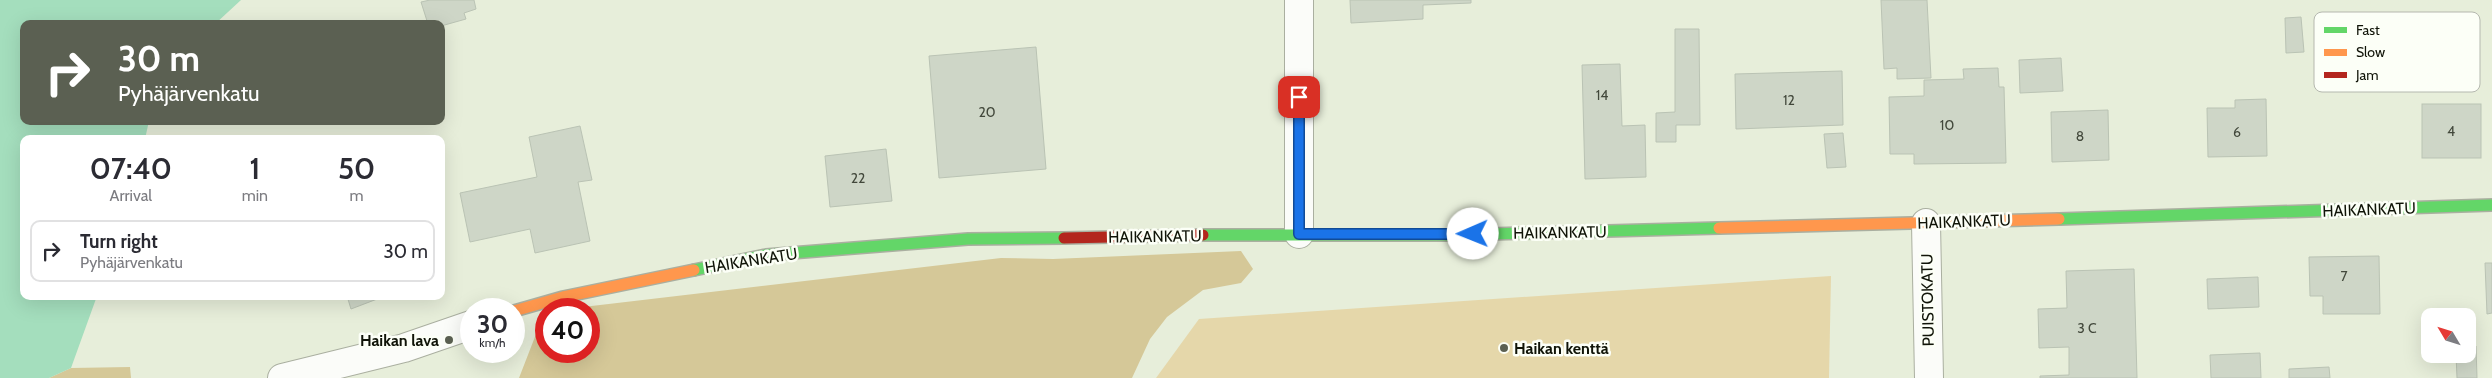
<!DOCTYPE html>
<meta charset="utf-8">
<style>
:root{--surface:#fff;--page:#f2f2f3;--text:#2b2b33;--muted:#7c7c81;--line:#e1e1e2}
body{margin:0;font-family:Cabin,sans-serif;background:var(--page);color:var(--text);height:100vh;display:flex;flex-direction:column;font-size:19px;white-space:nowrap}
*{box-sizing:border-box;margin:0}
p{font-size:16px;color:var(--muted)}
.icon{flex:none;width:28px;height:28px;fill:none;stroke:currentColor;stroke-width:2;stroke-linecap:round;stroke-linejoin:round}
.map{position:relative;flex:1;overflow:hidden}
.sheet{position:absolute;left:20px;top:135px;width:425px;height:165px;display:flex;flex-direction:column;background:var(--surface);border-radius:10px;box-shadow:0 5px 20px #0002}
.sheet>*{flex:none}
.guide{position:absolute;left:20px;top:20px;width:425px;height:105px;border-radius:10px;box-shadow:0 5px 20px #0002;background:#5b6052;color:#fff;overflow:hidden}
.needle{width:32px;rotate:308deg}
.fabs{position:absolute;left:2421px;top:308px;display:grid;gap:10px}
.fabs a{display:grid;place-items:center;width:55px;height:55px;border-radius:10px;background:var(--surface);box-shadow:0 5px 20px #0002;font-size:25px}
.speed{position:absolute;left:460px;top:298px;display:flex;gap:10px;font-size:25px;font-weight:700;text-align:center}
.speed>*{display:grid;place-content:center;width:65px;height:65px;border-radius:50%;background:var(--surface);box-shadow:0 5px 20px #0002;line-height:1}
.speed small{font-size:12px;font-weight:400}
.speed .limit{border:8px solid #d22;background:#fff;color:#111}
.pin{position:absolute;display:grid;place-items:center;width:42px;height:42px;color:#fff;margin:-21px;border-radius:10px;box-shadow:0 2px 8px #0006}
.me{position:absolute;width:55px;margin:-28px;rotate:269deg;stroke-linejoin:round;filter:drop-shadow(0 0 4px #0008)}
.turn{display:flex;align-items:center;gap:18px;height:105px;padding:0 15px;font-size:22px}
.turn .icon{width:65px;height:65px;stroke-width:2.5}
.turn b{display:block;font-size:35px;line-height:42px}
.eta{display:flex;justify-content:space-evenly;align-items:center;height:85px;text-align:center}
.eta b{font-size:30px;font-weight:600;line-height:35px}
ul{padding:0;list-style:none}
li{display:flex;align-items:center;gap:15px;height:62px;margin:0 10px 8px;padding:0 5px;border:2px solid var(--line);border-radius:10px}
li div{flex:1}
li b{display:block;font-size:19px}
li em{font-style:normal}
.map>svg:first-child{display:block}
.green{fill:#e5d7aa}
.forest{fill:#d5c898}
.water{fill:#a4debd}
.building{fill:#ced6c7;stroke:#bac3b4}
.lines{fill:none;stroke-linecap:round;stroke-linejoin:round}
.street-casing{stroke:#aaafa0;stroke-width:30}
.fast-casing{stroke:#aaafa0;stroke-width:14}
.slow-casing{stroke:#aaafa0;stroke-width:14}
.jam-casing{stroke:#aaafa0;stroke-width:14}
.street{stroke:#fbfcf9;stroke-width:28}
.fast{stroke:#63d668;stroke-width:11}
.slow{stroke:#ff974d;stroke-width:11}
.jam{stroke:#b3261e;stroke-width:11}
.route-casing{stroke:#114b97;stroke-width:12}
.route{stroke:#1a73e8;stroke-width:9}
.poi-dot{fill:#5b6052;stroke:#fcfff7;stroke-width:2}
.labels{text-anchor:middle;stroke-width:5;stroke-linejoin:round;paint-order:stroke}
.number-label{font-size:14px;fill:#42483b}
.street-label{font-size:16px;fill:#101408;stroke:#fcfff7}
.poi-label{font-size:16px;font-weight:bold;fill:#101408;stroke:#fcfff7;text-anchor:end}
.key{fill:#fcfff7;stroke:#b5b8af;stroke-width:1}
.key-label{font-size:14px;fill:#101408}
</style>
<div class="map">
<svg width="2492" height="378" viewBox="0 0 2492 378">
<rect width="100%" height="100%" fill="#e7eeda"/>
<polygon class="green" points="1831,276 1829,378 1156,378 1199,319"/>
<g class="forest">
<polygon points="1241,251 1253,269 1241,283 1203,290 1167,317 1150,339 1132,378 519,378 545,311 546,351 589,351 589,309 566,309 1001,258 1053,259"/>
<polygon points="130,367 131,378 49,378 71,368"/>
</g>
<polygon class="water" points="0,0 241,0 215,24 24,24 24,121 149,121 145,139 24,139 24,296 97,296 71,368 49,378 0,378"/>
<g class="building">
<polygon points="430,0 474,0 476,9 464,13 466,19 441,26 441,24 428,24 421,2"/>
<polygon points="1350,0 1471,0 1471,3 1423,5 1423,19 1351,23"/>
<polygon points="1881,0 1927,0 1931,78 1897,79 1897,68 1884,69"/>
<polygon points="2301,17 2304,52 2286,53 2285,18"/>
<polygon points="1675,29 1699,29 1700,125 1676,125 1676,142 1656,142 1656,113 1675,112"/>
<polygon points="1036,47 1046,169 939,178 929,56"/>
<polygon points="2061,58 2063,91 2020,93 2019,60"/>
<polygon points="1620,64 1622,126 1645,125 1646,177 1585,179 1582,65"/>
<polygon points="1998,68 1999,87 2004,87 2006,163 1914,164 1914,154 1890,154 1889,97 1924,96 1924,80 1964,79 1963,69"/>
<polygon points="1842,71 1843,125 1736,129 1735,74"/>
<polygon points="2266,99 2267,156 2208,157 2207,108 2235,108 2235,100"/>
<rect x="2422" y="104" width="59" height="54"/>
<polygon points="2108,110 2109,160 2052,162 2051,112"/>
<polygon points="580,126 592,180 578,182 590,241 535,253 530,229 470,242 460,193 537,177 529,137"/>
<polygon points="1843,133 1846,167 1827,168 1824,134"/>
<polygon points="886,149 892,201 830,207 825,156"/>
<polygon points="2379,256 2380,314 2323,314 2323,296 2310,296 2309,257"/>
<polygon points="2485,263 2492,263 2492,313 2487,314"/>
<polygon points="2134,269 2137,378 2040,378 2040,376 2069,375 2069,347 2039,348 2038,309 2067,308 2066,271"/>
<polygon points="2258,277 2259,307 2208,309 2207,279"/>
<polygon points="347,296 385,296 351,309"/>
<polygon points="2468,346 2476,346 2477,378 2457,378 2456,354 2468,354"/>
<polygon points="2260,353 2261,378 2211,378 2210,355"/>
<polygon points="2329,367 2330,378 2289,378 2289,369"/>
</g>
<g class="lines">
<defs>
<g id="street">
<polyline points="1299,0 1299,234"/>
<polyline points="1926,223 1929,378"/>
<polyline points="282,378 404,348 471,325"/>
</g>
<g id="fast">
<polyline points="2059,219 2492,205"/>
<polyline points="1203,235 1453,235 1719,228"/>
<polyline points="694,270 766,255 968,239 1064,238"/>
</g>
<g id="slow">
<polyline points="1719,228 2059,219"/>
<polyline points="514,311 563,297 694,270"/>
</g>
<polyline id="jam" points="1064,238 1203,235"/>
</defs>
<use href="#street" class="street-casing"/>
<use href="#fast" class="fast-casing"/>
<use href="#slow" class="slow-casing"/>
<use href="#jam" class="jam-casing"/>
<use href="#street" class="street"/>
<use href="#fast" class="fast"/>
<use href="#slow" class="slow"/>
<use href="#jam" class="jam"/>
</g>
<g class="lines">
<defs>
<polyline id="route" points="1299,97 1299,234 1473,234"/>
</defs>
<use href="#route" class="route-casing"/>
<use href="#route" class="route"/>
</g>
<g class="poi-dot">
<circle cx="449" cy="340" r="5"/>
<circle cx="1504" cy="348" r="5"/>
</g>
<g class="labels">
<g class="number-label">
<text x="1602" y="100">14</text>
<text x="1789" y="105">12</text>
<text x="987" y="117">20</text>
<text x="1947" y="130">10</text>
<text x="2451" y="136">4</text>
<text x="2237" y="137">6</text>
<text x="2080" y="141">8</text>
<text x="858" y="183">22</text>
<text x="2344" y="281">7</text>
<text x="2087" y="333">3 C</text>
</g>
<g class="street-label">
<text transform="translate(2369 209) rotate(-2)" y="6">HAIKANKATU</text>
<text transform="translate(1964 221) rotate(-2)" y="6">HAIKANKATU</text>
<text transform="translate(1560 232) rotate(-1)" y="6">HAIKANKATU</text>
<text transform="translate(1155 236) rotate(-1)" y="6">HAIKANKATU</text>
<text transform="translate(751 260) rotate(-9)" y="6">HAIKANKATU</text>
<text transform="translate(1927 300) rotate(-91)" y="6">PUISTOKATU</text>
</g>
<g class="poi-label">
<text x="439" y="346">Haikan lava</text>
<text x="1514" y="354" text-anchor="start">Haikan kenttä</text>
</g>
</g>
<rect x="2314" y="12" width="166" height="80" rx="8" class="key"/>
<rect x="2324" y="27" width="23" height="6" fill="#63d668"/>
<rect x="2324" y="49" width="23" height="7" fill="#ff974d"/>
<rect x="2324" y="72" width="23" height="6" fill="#b3261e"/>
<g class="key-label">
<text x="2356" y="35">Fast</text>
<text x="2356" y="57">Slow</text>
<text x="2356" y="80">Jam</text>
</g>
</svg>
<div class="fabs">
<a><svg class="needle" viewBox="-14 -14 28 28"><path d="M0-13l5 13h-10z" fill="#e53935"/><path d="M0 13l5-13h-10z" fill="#7c7c81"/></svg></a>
</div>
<div class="speed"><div>30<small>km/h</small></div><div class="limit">40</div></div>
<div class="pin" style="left:1299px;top:97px;background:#d93025"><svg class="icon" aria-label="arrive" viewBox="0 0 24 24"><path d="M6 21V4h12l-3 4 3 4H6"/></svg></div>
<svg class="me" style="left:1473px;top:234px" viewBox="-20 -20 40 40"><circle r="19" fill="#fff"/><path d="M0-13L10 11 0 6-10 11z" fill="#1a73e8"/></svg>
<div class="guide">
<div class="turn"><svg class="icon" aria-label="right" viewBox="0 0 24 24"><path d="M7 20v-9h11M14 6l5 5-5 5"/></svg><div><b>30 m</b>Pyhäjärvenkatu</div></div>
</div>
<section class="sheet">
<div class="eta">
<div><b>07:40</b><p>Arrival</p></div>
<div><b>1</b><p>min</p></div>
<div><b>50</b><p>m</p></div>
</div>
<ul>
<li><svg class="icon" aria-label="right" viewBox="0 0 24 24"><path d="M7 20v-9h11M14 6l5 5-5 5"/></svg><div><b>Turn right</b><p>Pyhäjärvenkatu</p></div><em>30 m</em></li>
</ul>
</section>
</div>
